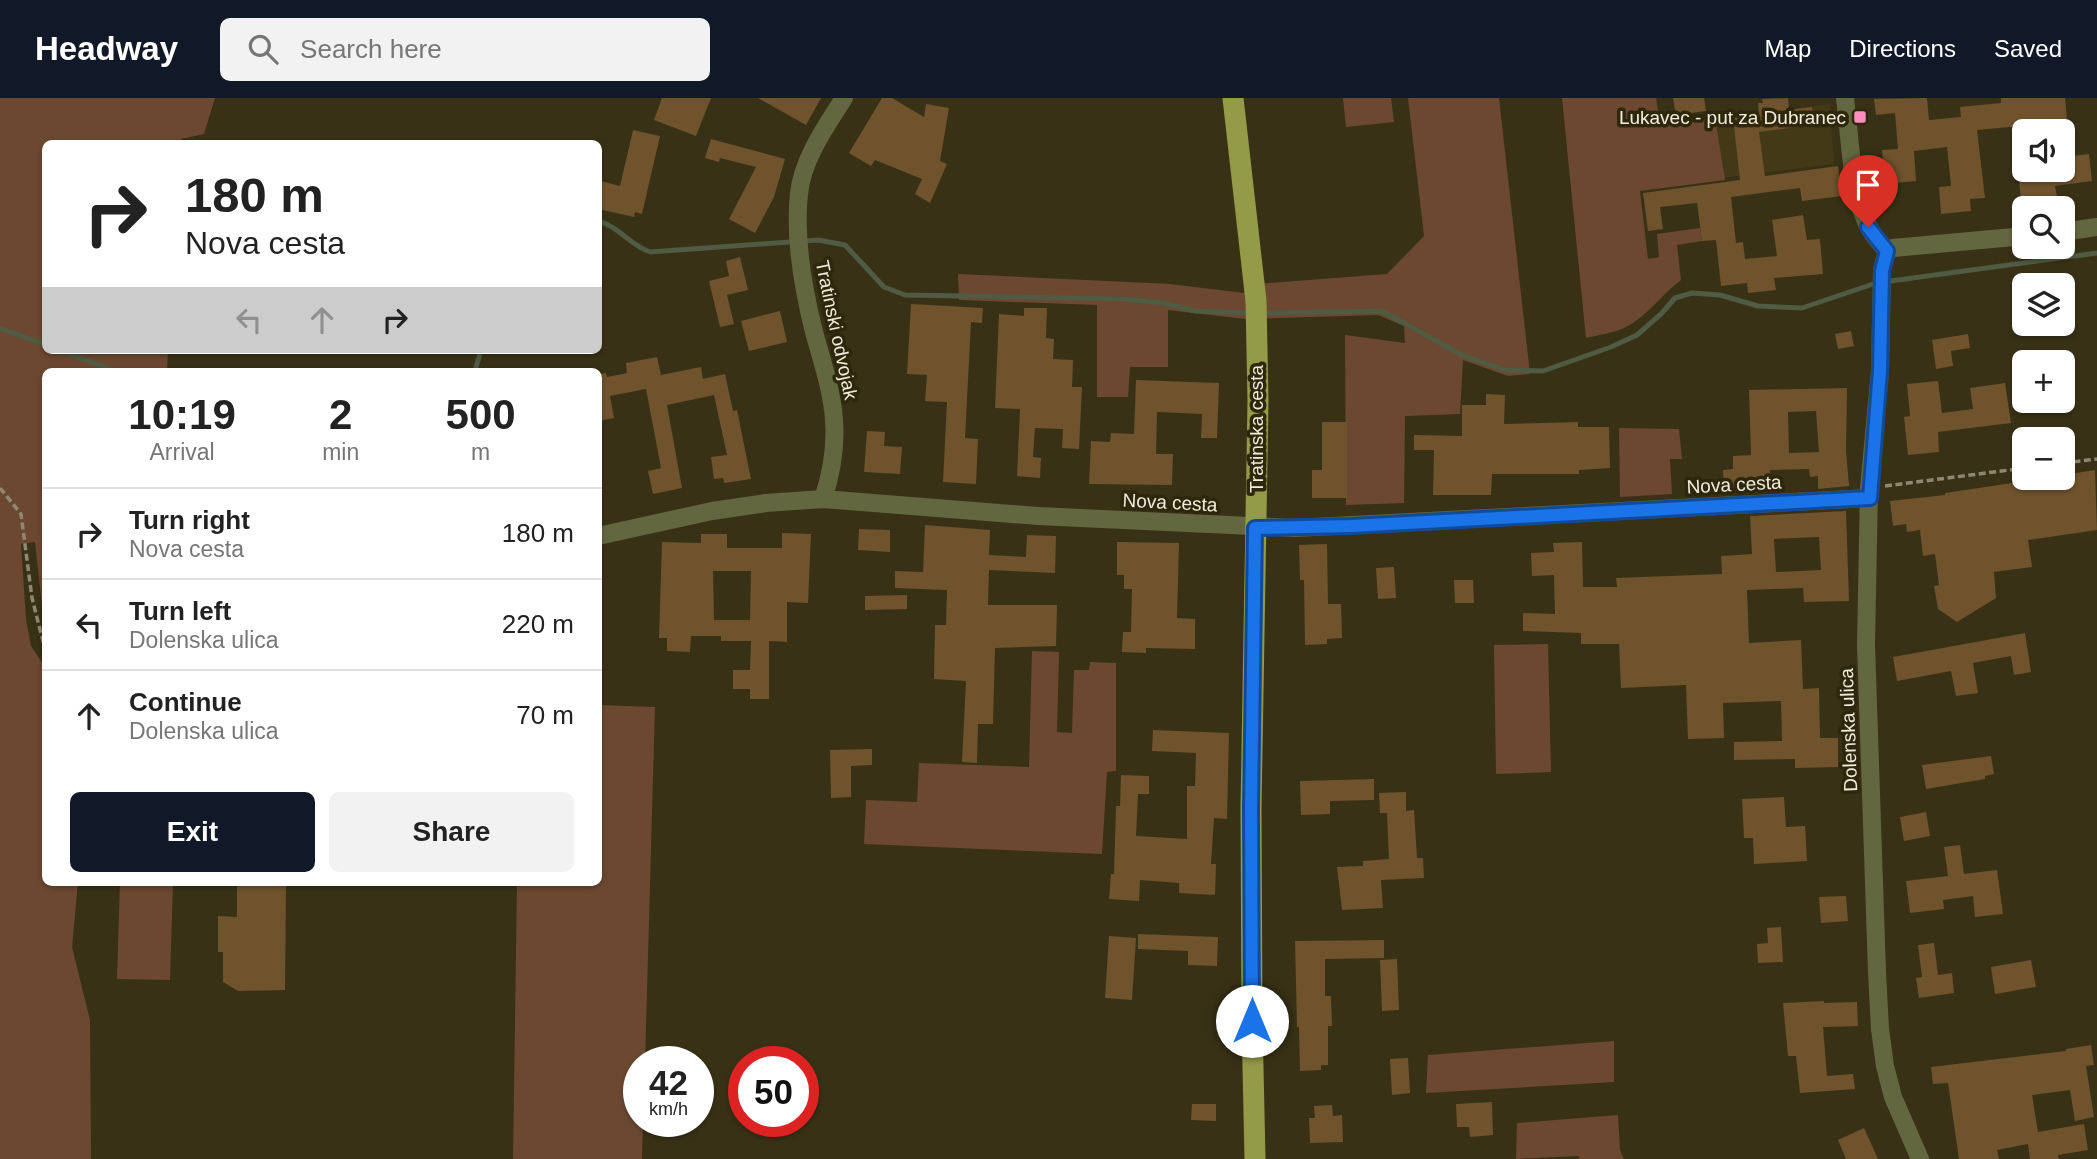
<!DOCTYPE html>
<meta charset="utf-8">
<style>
:root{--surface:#fff;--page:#f2f2f2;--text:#222;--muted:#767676;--line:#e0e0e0;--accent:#111827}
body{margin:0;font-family:Helvetica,sans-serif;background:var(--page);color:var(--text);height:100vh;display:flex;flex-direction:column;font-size:26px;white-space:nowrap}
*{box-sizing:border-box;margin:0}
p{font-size:23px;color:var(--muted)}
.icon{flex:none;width:38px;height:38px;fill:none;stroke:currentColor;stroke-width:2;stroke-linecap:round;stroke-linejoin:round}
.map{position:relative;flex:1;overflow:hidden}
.panel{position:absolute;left:42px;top:270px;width:560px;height:518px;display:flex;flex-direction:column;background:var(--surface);border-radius:10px;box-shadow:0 2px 5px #0004}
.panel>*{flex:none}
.top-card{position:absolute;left:42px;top:42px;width:560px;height:214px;border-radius:10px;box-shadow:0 2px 5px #0004;background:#fff;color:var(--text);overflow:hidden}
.controls{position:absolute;left:2012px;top:21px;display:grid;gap:14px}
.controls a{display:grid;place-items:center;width:63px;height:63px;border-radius:10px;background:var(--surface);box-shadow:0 2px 5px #0004;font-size:35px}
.speed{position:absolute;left:623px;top:948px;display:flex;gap:14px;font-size:35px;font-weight:700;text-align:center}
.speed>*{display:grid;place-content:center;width:91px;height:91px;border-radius:50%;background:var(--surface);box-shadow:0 2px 5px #0004;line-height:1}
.speed small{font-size:18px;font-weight:400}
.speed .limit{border:10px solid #d22;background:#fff;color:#111}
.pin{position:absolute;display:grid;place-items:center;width:60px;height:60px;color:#fff;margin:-72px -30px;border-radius:50% 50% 50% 0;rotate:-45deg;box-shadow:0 0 7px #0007}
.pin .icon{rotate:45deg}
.me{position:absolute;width:77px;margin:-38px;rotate:0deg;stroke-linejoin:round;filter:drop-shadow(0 0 5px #0008)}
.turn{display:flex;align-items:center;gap:24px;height:147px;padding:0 28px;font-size:32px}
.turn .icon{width:91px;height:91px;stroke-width:2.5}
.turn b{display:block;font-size:49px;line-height:60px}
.lanes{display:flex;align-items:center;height:66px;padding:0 28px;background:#0003;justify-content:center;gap:35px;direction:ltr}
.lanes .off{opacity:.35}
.eta{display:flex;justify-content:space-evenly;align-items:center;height:119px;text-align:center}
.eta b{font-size:42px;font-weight:700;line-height:49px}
.cta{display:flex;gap:14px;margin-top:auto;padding:14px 28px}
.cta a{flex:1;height:80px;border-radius:10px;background:var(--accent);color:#fff;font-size:28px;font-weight:700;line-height:80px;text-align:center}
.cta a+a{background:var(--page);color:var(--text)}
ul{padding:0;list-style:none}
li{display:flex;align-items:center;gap:21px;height:91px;padding:0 28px;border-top:2px solid var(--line)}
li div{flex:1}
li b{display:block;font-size:26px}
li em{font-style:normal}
header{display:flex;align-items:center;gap:42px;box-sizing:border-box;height:98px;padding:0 35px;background:var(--accent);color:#fff}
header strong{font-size:33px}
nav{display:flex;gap:38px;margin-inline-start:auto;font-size:24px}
.search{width:490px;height:63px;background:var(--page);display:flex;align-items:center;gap:18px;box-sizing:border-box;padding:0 24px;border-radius:10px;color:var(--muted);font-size:26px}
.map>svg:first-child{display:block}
.built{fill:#433917}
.green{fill:#6c4831}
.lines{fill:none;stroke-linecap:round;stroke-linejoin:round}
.stream{stroke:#4f5b42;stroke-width:5}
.building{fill:#6f532c;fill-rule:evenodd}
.path{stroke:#8e8872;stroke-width:3.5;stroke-dasharray:7 3.5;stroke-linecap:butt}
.minor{stroke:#636740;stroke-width:18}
.major{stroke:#949b48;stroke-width:21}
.route-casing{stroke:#114b97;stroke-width:18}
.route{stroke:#1a73e8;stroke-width:12}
.poi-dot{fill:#fe8ebd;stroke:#2e270c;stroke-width:2.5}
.labels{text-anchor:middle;stroke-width:7;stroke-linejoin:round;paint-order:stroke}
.poi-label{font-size:19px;fill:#f1ecdc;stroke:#2e270c;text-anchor:end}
.street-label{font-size:19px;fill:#f1ecdc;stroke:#2e270c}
</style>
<header>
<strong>Headway</strong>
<div class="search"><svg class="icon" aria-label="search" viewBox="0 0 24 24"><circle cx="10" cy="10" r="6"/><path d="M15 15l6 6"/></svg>Search here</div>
<nav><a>Map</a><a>Directions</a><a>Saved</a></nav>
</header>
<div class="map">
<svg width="2097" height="1061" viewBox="0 0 2097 1061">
<rect width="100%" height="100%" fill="#383116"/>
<polygon class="built" points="1830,6 1834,66 1575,98 1570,46 1733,19"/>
<g class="green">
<polygon points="0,0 215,0 204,36 181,41 181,45 46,46 46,252 168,252 167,273 46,273 45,535 35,444 21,446 26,521 31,548 45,569 46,784 78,784 72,849 90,922 91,1061 0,1061"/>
<polygon points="1343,0 1391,0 1394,24 1346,29"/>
<polygon points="1408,0 1499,0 1530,276 1508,278 1463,262 1460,316 1405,318 1404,405 1346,407 1345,237 1405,245 1404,228 1378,217 1245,221 1168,212 1168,269 1130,269 1128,299 1097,299 1097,207 959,202 958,176 1170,186 1244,195 1244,187 1387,176 1424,138"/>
<path d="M 1562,0 L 1656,0 L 1660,28 L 1715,19 L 1725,82 L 1640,93 L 1648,161 L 1659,159 L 1657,136 L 1700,130 L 1702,143 L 1677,147 L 1681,182 C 1661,197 1647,219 1624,230 C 1613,235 1599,237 1586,240 Z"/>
<polygon points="1619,330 1679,331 1682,361 1670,361 1672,396 1620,399"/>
<polygon points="1548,546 1551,674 1496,676 1494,547"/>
<polygon points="1032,553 1059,554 1057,634 1072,635 1074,572 1089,572 1090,564 1116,565 1116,673 1107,674 1102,756 864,746 866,702 917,704 919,665 1029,669"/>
<polygon points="599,607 655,609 645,964 639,964 639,1024 643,1024 642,1061 513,1061 517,784 598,784"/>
<polygon points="120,784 173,784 170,882 117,881"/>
<polygon points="1614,943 1614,984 1426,995 1428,957"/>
<polygon points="1618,1017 1620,1052 1624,1061 1580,1061 1578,1058 1516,1061 1517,1025"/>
</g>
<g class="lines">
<g class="stream">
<path d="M 598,123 C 618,128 630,147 650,154 L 818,142 L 845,147 L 884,189 L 905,197 L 1123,201 L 1163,205 L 1195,213 L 1252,215"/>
<polyline points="1262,215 1382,213 1462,257 1505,272 1543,273 1611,249 1637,237 1661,216 1675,200 1692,195 1720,197 1758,208 1802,210 1876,185 2097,155"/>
<polyline points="0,230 46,247"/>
<polyline points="59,252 115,273"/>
<polyline points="475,273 481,252"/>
</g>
</g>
<g class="building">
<polygon points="662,0 711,0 696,38 654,22"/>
<polygon points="758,0 821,0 806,27"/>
<polygon points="882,0 892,0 924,19 926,6 949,10 940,63 947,66 930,105 915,96 922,81 875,62 871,68 849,55"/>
<polygon points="1673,0 1704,0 1706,13 1676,17"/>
<polygon points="1788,0 1789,12 1812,9 1814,27 1759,34 1765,78 1838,68 1842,98 1802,103 1800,90 1731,99 1736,145 1743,144 1745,161 1777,158 1772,122 1803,117 1807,142 1820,141 1823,176 1774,180 1776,192 1748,195 1747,185 1721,188 1716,142 1702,143 1697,105 1660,109 1663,131 1648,133 1643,95 1740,82 1733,19 1759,16 1758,5 1763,5 1762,1"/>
<polygon points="1927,0 1929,22 1961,19 1960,9 2001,5 2001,0 2065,0 2067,22 2049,24 2050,33 2033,33 2032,27 1977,32 1985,100 1970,101 1971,113 1941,116 1939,89 1951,88 1947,49 1914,53 1916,83 1885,86 1882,52 1898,51 1895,15 1876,17 1874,1"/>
<polygon points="633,32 660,38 642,116 635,114 634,119 598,111 601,83 620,88"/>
<polygon points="711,41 785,61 774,99 755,135 729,121 756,69 720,60 719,64 705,60"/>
<polygon points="2089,56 2092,83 2055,88 2057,99 2021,103 2018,72 2063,72 2063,59"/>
<polygon points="740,159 748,192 727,197 734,226 720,229 709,183 729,178 726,163"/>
<polygon points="911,206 983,210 982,225 971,224 965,340 978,341 976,386 943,384 947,304 925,303 927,277 907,276"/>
<polygon points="1024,210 1047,210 1046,240 1054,241 1053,261 1073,262 1072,289 1082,289 1079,351 1062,350 1063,331 1035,330 1033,359 1041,360 1040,380 1017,378 1020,311 995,310 999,216 1024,218"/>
<polygon points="780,213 787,244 749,253 741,223"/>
<polygon points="1851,233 1854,248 1838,251 1835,236"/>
<polygon points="1968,236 1970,250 1951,253 1953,268 1936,271 1932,242"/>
<polygon points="657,259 661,277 701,269 703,281 725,276 733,313 737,312 751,381 724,385 723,380 714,381 711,359 727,357 714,297 667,307 682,390 653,396 648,373 661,370 646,291 610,298 614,320 598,323 598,276 606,275 607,279 627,275 626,265"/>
<polygon points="1136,282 1219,285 1217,340 1201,340 1202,316 1157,314 1156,356 1173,356 1172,387 1089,386 1091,343 1110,344 1111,335 1134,336"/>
<polygon points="1938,283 1942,315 1973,311 1970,290 2005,285 2011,325 1938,334 1939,354 1908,357 1904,319 1910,318 1907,286"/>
<path d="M 1847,290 L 1846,353 L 1849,388 L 1818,391 L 1818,378 L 1810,379 L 1809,371 L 1770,372 L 1770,394 L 1749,395 L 1749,391 L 1724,392 L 1723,372 L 1733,371 L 1733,358 L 1751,357 L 1749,292 ZM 1816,313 L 1819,354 L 1789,355 L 1788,314 Z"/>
<polygon points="1486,296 1505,297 1504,326 1578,324 1578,329 1609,329 1610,370 1579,372 1579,376 1492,376 1491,397 1433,397 1434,352 1414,352 1414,337 1462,338 1462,307 1486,307"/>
<polygon points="1322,324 1347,324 1347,400 1312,400 1312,372 1322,372"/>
<polygon points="867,333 885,334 884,348 902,349 900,376 864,374"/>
<polygon points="2095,372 2097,432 2028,442 2032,469 1994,474 1996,500 1957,524 1938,511 1934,488 1939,487 1935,456 1923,458 1920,432 1907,434 1906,426 1893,428 1890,403 1945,397 1945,395 2046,380 2063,380 2063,377"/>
<path d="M 1846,413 L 1849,503 L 1804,504 L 1803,490 L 1747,492 L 1749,545 L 1801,542 L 1803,591 L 1819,590 L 1820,640 L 1838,640 L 1838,669 L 1795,670 L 1795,661 L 1734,662 L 1734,644 L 1782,643 L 1781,603 L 1723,605 L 1724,640 L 1688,641 L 1686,587 L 1621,590 L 1619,546 L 1581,546 L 1581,535 L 1523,533 L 1523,515 L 1555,516 L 1554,477 L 1532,478 L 1531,455 L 1554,454 L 1553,445 L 1582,444 L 1583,489 L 1617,489 L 1616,480 L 1722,476 L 1721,458 L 1752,456 L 1750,418 ZM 1819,439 L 1821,472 L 1776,474 L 1774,441 Z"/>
<polygon points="925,427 990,432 989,457 1026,459 1027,437 1056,438 1055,475 989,472 988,507 1057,507 1056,548 995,550 993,626 978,626 977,665 962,664 966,583 934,581 935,527 946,527 947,492 895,490 895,473 923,474"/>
<polygon points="859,431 890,432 890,454 858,452"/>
<path d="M 782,435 L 811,436 L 808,505 L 787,504 L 787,544 L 769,543 L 769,601 L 750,601 L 750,591 L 733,591 L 733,572 L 750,572 L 751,543 L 721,543 L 721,538 L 691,538 L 690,554 L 667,553 L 667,540 L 659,540 L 662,444 L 701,445 L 701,436 L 727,436 L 727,450 L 782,450 ZM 713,473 L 751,473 L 750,522 L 714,522 Z"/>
<polygon points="1117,444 1179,445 1177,520 1195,521 1195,551 1146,550 1146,555 1122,554 1123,534 1131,534 1132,491 1124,491 1124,477 1117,477"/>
<polygon points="1327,446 1328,506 1341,506 1342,540 1327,541 1327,546 1305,547 1304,482 1300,482 1299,447"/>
<polygon points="1394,469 1396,500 1378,501 1376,470"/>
<polygon points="1454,482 1473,482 1474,505 1455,505"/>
<polygon points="907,497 907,511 865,512 865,498"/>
<polygon points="2025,535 2031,574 2014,577 2011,558 1973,565 1978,595 1956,598 1951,573 1897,583 1893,559"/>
<polygon points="1153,632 1229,635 1227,721 1214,720 1211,766 1216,766 1215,797 1179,795 1179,785 1140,782 1139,803 1109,801 1111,776 1114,776 1116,708 1120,708 1121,677 1149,678 1149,696 1138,696 1136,738 1187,741 1187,688 1195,688 1196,655 1152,653"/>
<polygon points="872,651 872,667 851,668 851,699 831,700 830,652"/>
<polygon points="1991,658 1994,676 1985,678 1985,681 1926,691 1922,667"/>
<polygon points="1374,681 1374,702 1330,703 1330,716 1301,717 1300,683"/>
<polygon points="1406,694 1406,713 1414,712 1417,760 1423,760 1424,780 1381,782 1383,810 1342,812 1337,769 1363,768 1363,763 1389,761 1387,715 1380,715 1379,695"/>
<polygon points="1784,699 1786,729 1805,728 1807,763 1754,766 1753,740 1744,740 1742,701"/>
<polygon points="1926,714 1930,738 1904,743 1900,719"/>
<polygon points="1960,747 1964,776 1997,772 2003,816 1975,819 1973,798 1943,802 1944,811 1910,815 1906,783 1948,778 1944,749"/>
<polygon points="237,784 286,784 285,892 238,893 223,884 223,854 218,854 218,818 237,819"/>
<polygon points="1846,798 1848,823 1821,825 1819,799"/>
<polygon points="1781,829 1783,864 1758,865 1757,846 1768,845 1767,830"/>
<polygon points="1138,836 1218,839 1217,868 1188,867 1188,853 1138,851"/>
<polygon points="1109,838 1136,840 1132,902 1105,900"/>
<polygon points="1384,842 1384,860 1325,861 1325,898 1331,898 1332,928 1328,928 1328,967 1321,967 1321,972 1300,973 1299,929 1297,929 1295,843"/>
<polygon points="1934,845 1938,877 1952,875 1954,895 1919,900 1916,880 1922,879 1918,847"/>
<polygon points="1397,861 1399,912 1382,913 1380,862"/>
<polygon points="2031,862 2036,889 1995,896 1991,869"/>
<polygon points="1824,903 1824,905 1857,904 1858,928 1823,929 1827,978 1853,976 1855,991 1800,995 1796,958 1788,958 1783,905"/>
<polygon points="2091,947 2094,967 2086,968 2094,1019 2075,1023 2070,992 2032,997 2038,1034 2084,1026 2088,1052 2058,1057 2059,1061 2030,1061 2028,1046 1997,1052 1999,1061 1959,1061 1948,985 1933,986 1931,969 2066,953 2066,951"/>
<polygon points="1408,960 1410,995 1392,997 1390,961"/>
<polygon points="1492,1004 1493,1037 1470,1039 1469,1029 1457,1029 1456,1006"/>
<polygon points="1192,1006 1216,1006 1216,1023 1191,1022"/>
<polygon points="1332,1007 1333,1018 1342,1017 1343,1044 1310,1045 1309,1020 1315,1020 1314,1008"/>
<polygon points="1864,1030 1878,1061 1846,1061 1838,1042"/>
</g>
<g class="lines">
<g class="path">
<polyline points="2063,365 2097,361"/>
<polyline points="1885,388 2025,370"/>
<polyline points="0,390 21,416 32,500 46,555"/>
</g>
<g class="minor">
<path d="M 1845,0 C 1850,39 1851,91 1867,126 C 1872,137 1880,145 1887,153"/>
<polyline points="2063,134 2097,129"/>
<polyline points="1887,153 1882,172 1880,273 1869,390 1866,547 1877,874 1880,931 1885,968 1893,999 1920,1061"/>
<polyline points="1887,153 1893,150 2025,138"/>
<path d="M 823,401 C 831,377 836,348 834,322 C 832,292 822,263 814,234 C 803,190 794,141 799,96 C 802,62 826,28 844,0"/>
<polyline points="598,438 712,413 766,405 823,401 1038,418 1295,430 1869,400"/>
</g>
<polyline class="major" points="1233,0 1256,203 1258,303 1251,710 1252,923 1255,1061"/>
</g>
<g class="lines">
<defs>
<polyline id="route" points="1252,923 1251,710 1255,430 1351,428 1870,400 1880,273 1882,173 1887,153 1868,129"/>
</defs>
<use href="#route" class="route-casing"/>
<use href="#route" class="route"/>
</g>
<rect class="poi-dot" x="1853" y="12" width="14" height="14" rx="3.5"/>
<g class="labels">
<g class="poi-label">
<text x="1846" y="26">Lukavec - put za Dubranec</text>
</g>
<g class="street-label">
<text transform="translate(837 232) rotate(78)" y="7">Tratinski odvojak</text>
<text transform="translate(1256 331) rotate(-90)" y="7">Tratinska cesta</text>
<text transform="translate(1734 386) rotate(-3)" y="7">Nova cesta</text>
<text transform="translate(1170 404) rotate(3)" y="7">Nova cesta</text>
<text transform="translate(1848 632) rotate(-92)" y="7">Dolenska ulica</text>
</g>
</g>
</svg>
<div class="controls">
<a><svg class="icon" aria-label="sound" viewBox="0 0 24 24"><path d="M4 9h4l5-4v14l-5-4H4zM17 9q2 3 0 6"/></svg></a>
<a><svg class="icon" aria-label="search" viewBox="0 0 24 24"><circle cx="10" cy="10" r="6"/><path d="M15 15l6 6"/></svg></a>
<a><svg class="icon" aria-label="layers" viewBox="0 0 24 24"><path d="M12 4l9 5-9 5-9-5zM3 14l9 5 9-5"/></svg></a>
<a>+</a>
<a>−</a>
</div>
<div class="speed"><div>42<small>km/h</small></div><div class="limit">50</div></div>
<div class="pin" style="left:1868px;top:129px;background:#d93025"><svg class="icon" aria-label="arrive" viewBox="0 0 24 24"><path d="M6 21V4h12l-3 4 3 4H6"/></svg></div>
<svg class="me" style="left:1252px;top:923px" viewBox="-20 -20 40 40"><circle r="19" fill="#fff"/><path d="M0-13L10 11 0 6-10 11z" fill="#1a73e8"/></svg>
<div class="top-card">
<div class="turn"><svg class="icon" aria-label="right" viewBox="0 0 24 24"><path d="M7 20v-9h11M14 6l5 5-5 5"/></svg><div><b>180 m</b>Nova cesta</div></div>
<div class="lanes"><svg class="icon off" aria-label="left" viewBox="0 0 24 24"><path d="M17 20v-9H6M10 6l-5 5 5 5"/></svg><svg class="icon off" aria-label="ahead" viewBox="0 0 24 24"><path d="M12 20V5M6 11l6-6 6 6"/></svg><svg class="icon" aria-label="right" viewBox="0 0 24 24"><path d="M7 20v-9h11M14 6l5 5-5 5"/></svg></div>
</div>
<section class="panel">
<div class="eta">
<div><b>10:19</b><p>Arrival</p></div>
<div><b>2</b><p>min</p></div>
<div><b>500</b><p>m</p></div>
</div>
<ul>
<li><svg class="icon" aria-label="right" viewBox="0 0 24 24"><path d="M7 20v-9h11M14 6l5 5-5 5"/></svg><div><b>Turn right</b><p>Nova cesta</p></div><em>180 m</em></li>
<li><svg class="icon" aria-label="left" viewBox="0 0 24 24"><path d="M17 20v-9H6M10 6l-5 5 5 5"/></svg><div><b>Turn left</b><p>Dolenska ulica</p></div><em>220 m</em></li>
<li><svg class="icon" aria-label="ahead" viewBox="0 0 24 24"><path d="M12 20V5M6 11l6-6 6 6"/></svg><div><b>Continue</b><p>Dolenska ulica</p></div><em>70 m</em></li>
</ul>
<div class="cta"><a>Exit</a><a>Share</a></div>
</section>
</div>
